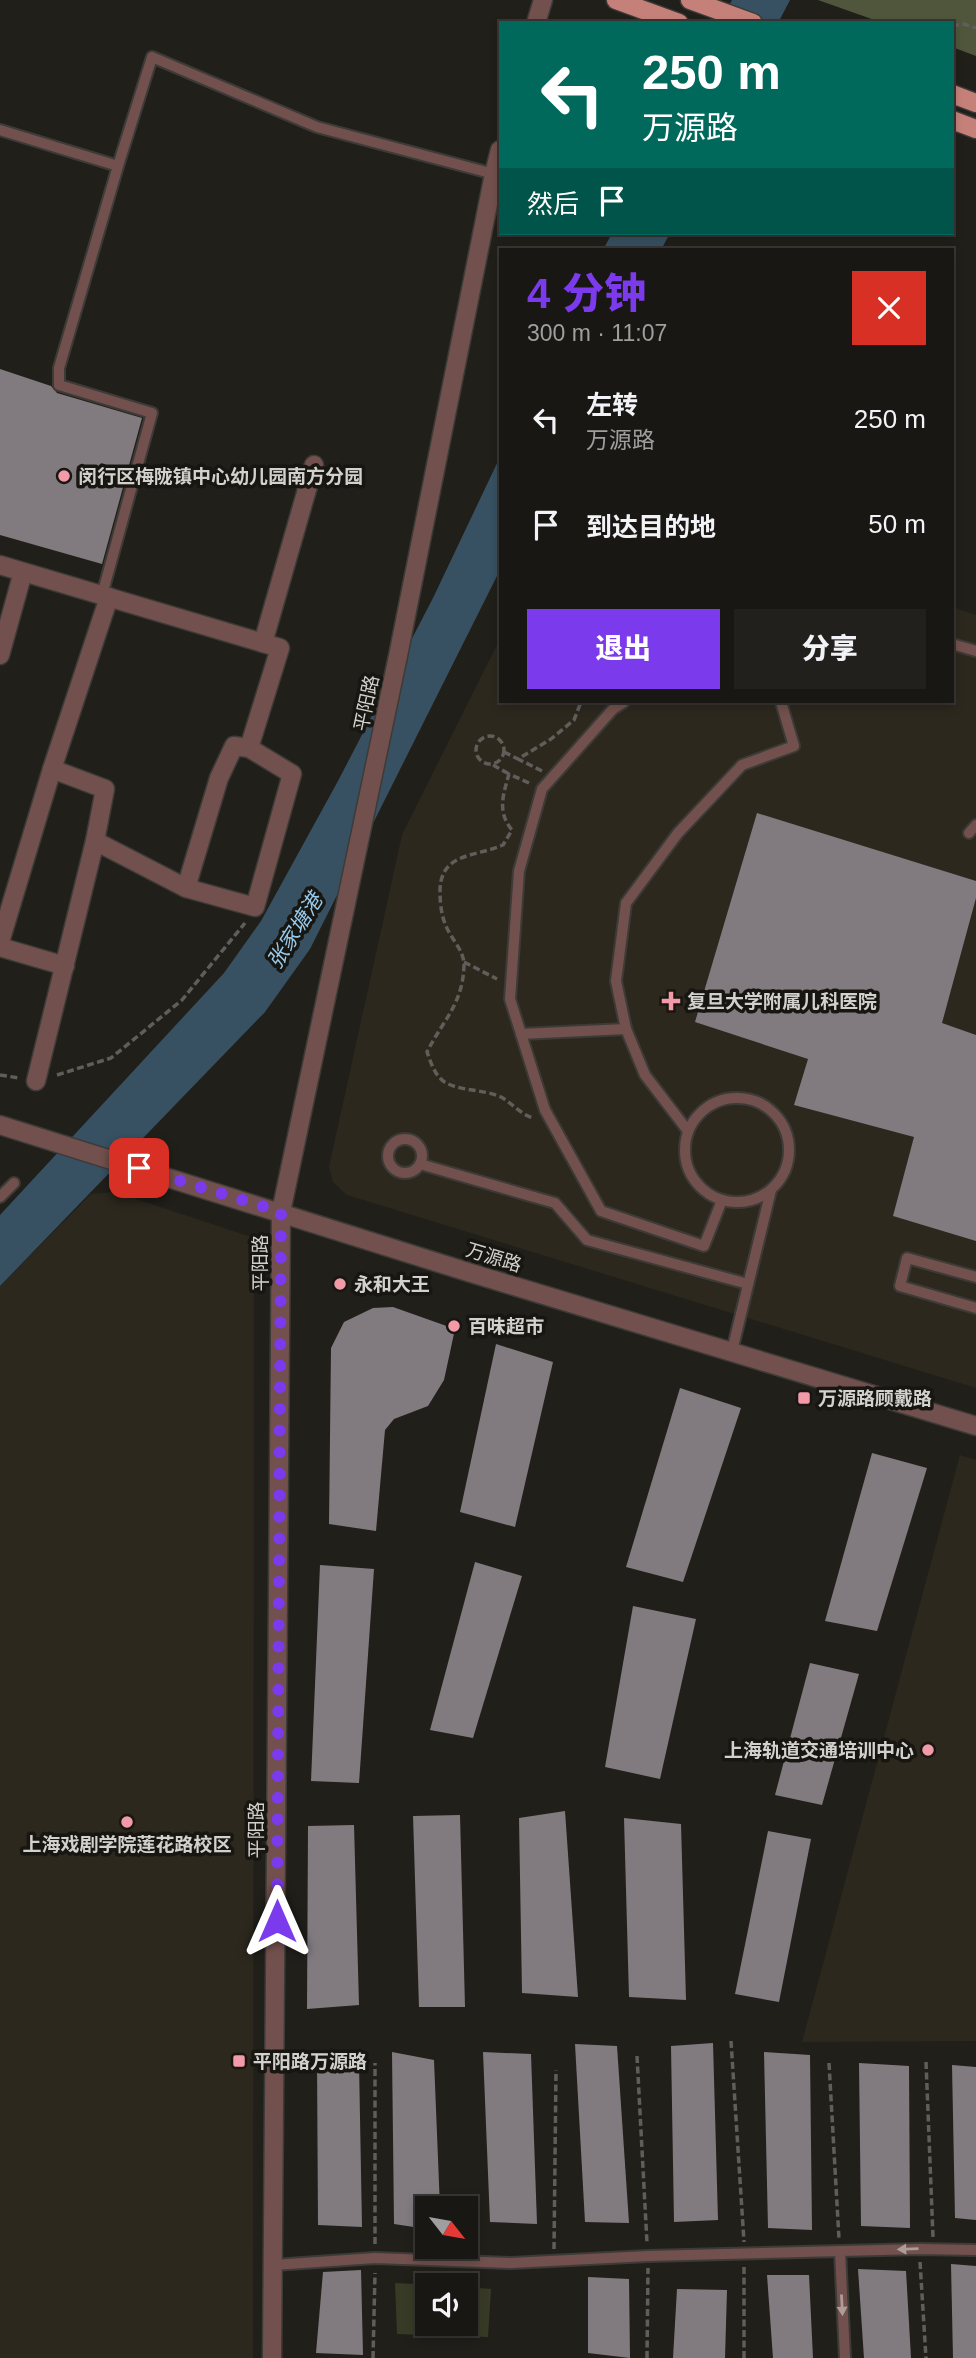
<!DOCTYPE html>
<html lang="zh">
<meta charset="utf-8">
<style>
:root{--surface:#191714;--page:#22201d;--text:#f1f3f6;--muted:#9f9fa0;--line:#373634;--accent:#7c3aed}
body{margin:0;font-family:Helvetica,"Noto Sans SC",sans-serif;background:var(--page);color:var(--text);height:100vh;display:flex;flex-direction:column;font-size:26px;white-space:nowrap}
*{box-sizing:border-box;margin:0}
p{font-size:23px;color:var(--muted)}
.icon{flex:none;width:38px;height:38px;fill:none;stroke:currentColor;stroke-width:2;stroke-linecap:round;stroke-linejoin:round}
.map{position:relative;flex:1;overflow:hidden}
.sheet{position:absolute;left:499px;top:248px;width:455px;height:455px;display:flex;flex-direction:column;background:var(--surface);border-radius:0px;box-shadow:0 4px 10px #0003,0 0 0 2px var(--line)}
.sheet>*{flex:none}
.top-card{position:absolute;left:499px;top:21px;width:455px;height:214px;border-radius:0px;box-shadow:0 4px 10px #0003,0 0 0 2px var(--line);background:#00695c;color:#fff;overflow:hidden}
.needle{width:46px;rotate:121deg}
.controls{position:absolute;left:415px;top:2196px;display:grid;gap:14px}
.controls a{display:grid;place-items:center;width:63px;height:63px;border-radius:0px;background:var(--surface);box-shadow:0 4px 10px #0003,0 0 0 2px var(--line);font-size:35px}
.pin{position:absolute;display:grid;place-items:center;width:60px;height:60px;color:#fff;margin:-30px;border-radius:14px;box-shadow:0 4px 10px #0006}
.me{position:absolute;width:77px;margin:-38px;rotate:0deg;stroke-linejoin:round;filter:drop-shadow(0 0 5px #0008)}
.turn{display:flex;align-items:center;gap:24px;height:147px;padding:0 28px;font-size:32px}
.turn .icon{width:91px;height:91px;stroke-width:2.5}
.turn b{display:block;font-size:49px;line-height:60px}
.then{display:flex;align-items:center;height:66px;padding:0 28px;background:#0003;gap:14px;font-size:26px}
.round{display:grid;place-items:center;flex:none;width:74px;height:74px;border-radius:0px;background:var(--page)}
.overview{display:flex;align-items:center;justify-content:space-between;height:119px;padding:0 28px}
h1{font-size:42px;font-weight:800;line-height:52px;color:var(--accent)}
.primary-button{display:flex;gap:14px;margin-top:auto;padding:14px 28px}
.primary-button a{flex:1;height:80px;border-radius:0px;background:var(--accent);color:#fff;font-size:28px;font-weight:800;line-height:80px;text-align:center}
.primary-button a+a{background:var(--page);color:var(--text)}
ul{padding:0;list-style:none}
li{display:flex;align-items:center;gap:21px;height:105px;padding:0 28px}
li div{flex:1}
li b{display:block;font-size:26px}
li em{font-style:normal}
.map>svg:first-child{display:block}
.built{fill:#2d281e}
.green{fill:#373b26}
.forest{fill:#50563b}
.water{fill:#375162}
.building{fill:#817b80}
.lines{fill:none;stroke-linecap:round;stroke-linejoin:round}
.lane-casing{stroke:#3d3b37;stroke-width:14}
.street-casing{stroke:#3d3b37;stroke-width:21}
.primary-casing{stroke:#3d3b37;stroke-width:21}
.path{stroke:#605e5a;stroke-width:3.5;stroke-dasharray:7 3.5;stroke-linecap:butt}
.lane{stroke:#72504d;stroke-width:10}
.street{stroke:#72504d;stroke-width:18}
.primary{stroke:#c6807a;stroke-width:18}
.oneway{fill:#ac9d9a}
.route{stroke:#7c3aed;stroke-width:12;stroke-dasharray:0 21.6}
.poi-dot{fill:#f39aa9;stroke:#181611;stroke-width:2.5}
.labels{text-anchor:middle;stroke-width:7;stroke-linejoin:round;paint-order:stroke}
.poi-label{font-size:19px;font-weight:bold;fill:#d3d1ce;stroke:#181611;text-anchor:start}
.street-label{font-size:19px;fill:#d3d1ce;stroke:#181611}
.water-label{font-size:21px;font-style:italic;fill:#97cbee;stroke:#181611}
</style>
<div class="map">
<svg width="976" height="2358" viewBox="0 0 976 2358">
<rect width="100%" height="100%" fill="#211f1a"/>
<g class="built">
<polygon points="952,607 976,615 976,1388 347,1195 333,1182 329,1167 402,835 500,639 500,702 952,702"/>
<polygon points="115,1192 254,1238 253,2358 0,2358 0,1286 91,1194"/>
<polygon points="960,1455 976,1460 976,2041 802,2042"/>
</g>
<polygon class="green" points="395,2283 435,2285 427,2286 427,2324 466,2324 466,2287 491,2289 488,2337 397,2334"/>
<polygon class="forest" points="818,0 976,0 976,56 952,47 952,23 883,23"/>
<g class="water">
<polygon points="732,0 790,0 778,23 720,23"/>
<polygon points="612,233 670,233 661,250 603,250"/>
<polygon points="500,457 500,570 310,949 265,1012 0,1286 0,1215 224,973 261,921 338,781 433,598"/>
</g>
<g class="building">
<polygon points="0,369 51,386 57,393 142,418 102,564 0,535"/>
<polygon points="757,813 976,881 976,898 942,1023 976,1035 976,1241 893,1216 914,1137 794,1105 808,1059 695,1022"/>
<polygon points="393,1307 455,1329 444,1380 428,1406 394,1419 385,1430 376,1531 329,1524 331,1348 344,1322 373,1308"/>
<polygon points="496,1344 553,1362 515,1527 460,1512"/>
<polygon points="680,1388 741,1408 683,1582 626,1567"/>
<polygon points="872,1453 927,1468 877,1631 825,1621"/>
<polygon points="475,1562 522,1576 473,1738 430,1730"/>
<polygon points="320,1565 374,1569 359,1783 311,1781"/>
<polygon points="633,1606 696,1619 660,1779 605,1767"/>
<polygon points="810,1663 859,1674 822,1805 775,1795"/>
<polygon points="565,1811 578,1997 522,1993 519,1818"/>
<polygon points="460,1815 465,2007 419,2007 413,1816"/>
<polygon points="624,1818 681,1824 686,2000 629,1997"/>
<polygon points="354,1825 359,2005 307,2009 308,1826"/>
<polygon points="768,1831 811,1839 779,2002 735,1994"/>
<polygon points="713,2043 718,2220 674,2222 671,2046"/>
<polygon points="575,2044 617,2046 629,2223 585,2222"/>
<polygon points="392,2052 434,2060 440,2208 427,2208 427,2229 394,2224"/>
<polygon points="483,2052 531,2054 537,2224 490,2222"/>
<polygon points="764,2052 810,2055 812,2230 768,2228"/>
<polygon points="317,2059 359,2063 362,2227 318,2225"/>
<polygon points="859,2063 909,2066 910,2228 861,2226"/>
<polygon points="952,2065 976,2067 976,2220 955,2218"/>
<polygon points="951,2264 976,2266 976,2358 953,2358"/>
<polygon points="858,2269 906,2271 911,2358 864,2358"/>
<polygon points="361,2270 363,2355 316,2353 323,2272"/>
<polygon points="767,2275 809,2275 813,2358 773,2358"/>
<polygon points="588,2277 629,2279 630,2358 588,2353"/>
<polygon points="677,2289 727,2290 725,2358 673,2358"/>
</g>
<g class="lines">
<defs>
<g id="lane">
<polyline points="0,130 118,166"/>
<polyline points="102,595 152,413 59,385 59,368 118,166 152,57 317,127 494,174"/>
<polyline points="952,644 976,651"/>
<polyline points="624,702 613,709 542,789 519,871 510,999 545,1110 601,1211 704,1246 722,1200"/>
<polyline points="969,833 976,825"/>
<polyline points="521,1034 626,1029"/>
<circle cx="737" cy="1150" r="52"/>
<polyline points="688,1131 645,1075 626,1029 616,981 626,903 678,833 742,765 794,746 781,702"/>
<circle cx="405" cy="1156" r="17"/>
<polyline points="420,1164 555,1203 587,1240 748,1284"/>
<polyline points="0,1197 14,1183"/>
<polyline points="976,1277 907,1258 900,1286 976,1308"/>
<polyline points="732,1351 771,1190"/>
<polyline points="840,2251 845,2358"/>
<polyline points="274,2265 375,2258 511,2263 648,2256 920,2249 976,2250"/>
</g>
<g id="street">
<polyline points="536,23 543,0"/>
<polyline points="0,565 280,648 249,748"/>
<polyline points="263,643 314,465"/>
<polyline points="0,655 23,572"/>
<polygon points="234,746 249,748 292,774 255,907 186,888 219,778"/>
<polyline points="95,841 186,888"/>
<polyline points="0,942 52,769"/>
<polyline points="0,947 65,966"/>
<polyline points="36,1081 95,841 105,789 52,769 109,597"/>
<polyline points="0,1125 471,1273 976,1426"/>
<polyline points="272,2358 281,1212 398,656 494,174 500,150"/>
</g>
<g id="primary">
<polyline points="616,0 679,23"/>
<polyline points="690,0 753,23"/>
<polyline points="952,94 976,103"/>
<polyline points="952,120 976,129"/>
</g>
</defs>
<use href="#lane" class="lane-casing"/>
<use href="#street" class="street-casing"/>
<use href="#primary" class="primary-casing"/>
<g class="path">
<polyline points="952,26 964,24 976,28"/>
<circle cx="490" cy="750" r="14"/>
<polyline points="504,752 518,759"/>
<polyline points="493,765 509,774"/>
<polyline points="542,771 518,759 551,739 574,720 581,702"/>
<path d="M 529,783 L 509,774 C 503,795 497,812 512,830 L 503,845 C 476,857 441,852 440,890 C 440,902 441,915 446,926 C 451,939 464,950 464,965 C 463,1004 443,1020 427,1052 C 430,1060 433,1070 439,1077 C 451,1092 482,1088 501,1097 C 512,1103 520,1114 533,1118"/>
<polyline points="464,962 497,979"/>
<polyline points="0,1075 19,1078"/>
<polyline points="57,1075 111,1058 182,1000 245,923"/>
<polyline points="731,2041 744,2242"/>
<polyline points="637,2056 647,2243"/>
<polyline points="926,2062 933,2237"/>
<polyline points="829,2063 839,2239"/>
<polyline points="375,2244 375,2063"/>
<polyline points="554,2249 556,2070"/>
<polyline points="920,2262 926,2358"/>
<polyline points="373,2358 375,2273"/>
<polyline points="647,2358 648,2268"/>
<polyline points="744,2358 744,2267"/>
</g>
<use href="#lane" class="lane"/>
<use href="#street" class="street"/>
<use href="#primary" class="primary"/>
</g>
<defs><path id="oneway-solid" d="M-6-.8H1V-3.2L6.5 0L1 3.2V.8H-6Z" transform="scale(1.75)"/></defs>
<g class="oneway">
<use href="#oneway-solid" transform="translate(908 2249) rotate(178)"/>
<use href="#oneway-solid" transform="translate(842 2305) rotate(87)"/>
</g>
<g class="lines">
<polyline class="route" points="139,1168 281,1212 277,1921"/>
</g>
<g class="poi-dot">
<circle cx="64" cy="476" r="7"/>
<path d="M667.5 990.5h7v7h7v7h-7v7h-7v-7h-7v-7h7z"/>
<circle cx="340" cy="1284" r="7"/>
<circle cx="454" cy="1326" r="7"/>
<rect x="797" y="1391" width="14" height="14" rx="3.5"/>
<circle cx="928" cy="1750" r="7"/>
<circle cx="127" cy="1822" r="7"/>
<rect x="232" y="2054" width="14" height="14" rx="3.5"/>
</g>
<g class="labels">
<g class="poi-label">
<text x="78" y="483">闵行区梅陇镇中心幼儿园南方分园</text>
<text x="687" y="1008">复旦大学附属儿科医院</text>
<text x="354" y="1291">永和大王</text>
<text x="468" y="1333">百味超市</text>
<text x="818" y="1405">万源路顾戴路</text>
<text x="914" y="1757" text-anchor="end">上海轨道交通培训中心</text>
<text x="127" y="1851" text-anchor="middle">上海戏剧学院莲花路校区</text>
<text x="253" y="2068">平阳路万源路</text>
</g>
<g class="street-label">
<text transform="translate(366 703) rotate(-78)" y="7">平阳路</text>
<text transform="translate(494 1257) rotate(17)" y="7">万源路</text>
<text transform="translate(260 1263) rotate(-90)" y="7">平阳路</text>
<text transform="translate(256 1830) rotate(-90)" y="7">平阳路</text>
</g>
<g class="water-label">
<text transform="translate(295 931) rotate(-58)" y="7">张家塘港</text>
</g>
</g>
</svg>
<div class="controls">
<a><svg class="needle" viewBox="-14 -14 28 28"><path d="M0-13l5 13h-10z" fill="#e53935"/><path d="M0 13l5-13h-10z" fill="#9f9fa0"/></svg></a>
<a><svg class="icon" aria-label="sound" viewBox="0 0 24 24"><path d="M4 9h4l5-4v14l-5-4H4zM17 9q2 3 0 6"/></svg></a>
</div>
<div class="pin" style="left:139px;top:1168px;background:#d93025"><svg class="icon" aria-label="arrive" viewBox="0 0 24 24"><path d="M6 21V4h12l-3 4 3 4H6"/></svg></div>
<svg class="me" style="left:277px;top:1921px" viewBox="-20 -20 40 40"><path d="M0-17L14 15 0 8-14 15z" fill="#7c3aed" stroke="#fff" stroke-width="4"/></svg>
<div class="top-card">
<div class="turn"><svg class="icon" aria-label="left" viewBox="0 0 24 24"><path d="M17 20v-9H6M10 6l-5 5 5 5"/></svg><div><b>250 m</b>万源路</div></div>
<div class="then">然后<svg class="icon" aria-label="arrive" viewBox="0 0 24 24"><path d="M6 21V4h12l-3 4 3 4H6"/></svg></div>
</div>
<section class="sheet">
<div class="overview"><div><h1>4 分钟</h1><p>300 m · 11:07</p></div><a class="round" style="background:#d93025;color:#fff"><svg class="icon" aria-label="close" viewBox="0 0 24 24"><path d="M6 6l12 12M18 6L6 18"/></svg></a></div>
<ul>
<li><svg class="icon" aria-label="left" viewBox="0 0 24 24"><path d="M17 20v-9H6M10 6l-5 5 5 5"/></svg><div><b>左转</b><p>万源路</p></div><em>250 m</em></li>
<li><svg class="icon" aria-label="arrive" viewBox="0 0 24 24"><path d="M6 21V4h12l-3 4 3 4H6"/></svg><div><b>到达目的地</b></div><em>50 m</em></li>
</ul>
<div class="primary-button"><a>退出</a><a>分享</a></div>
</section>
</div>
